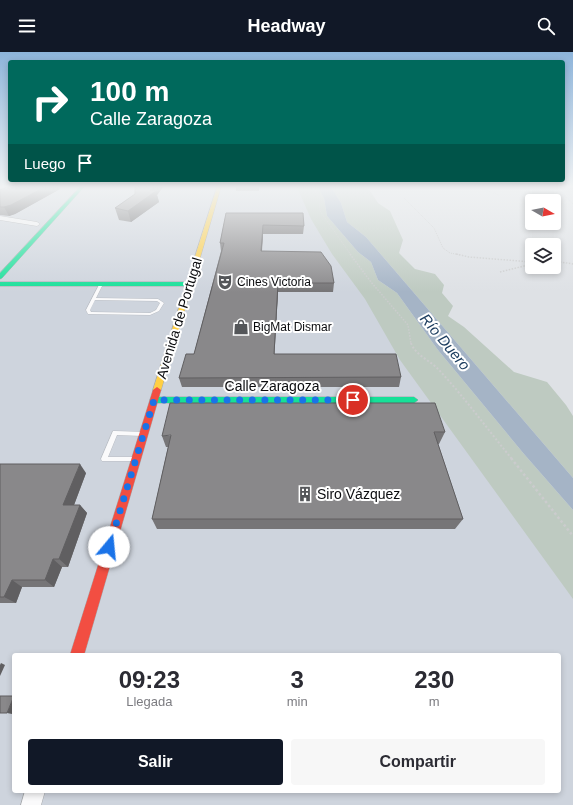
<!DOCTYPE html>
<html lang="es">
<meta charset="utf-8">
<style>
:root{--surface:#fff;--page:#f7f7f7;--text:#2b2b33;--muted:#7c7c81;--accent:#111827}
body{margin:0;font-family:Arial,sans-serif;background:var(--page);color:var(--text);height:100vh;display:flex;flex-direction:column;font-size:15px;white-space:nowrap}
*{box-sizing:border-box;margin:0}
p{font-size:13px;color:var(--muted)}
.icon{flex:none;width:22px;height:22px;fill:none;stroke:currentColor;stroke-width:2;stroke-linecap:round;stroke-linejoin:round}
.map{position:relative;flex:1;overflow:hidden}
.details{position:absolute;left:12px;top:601px;width:549px;height:140px;display:flex;flex-direction:column;background:var(--surface);border-radius:4px;box-shadow:0 2px 6px #0003}
.details>*{flex:none}
.hud{position:absolute;left:8px;top:8px;width:557px;height:122px;border-radius:4px;box-shadow:0 2px 6px #0003;background:#00695c;color:#fff;overflow:hidden}
.needle{width:26px;rotate:99deg}
.controls{position:absolute;left:525px;top:142px;display:grid;gap:8px}
.controls a{display:grid;place-items:center;width:36px;height:36px;border-radius:4px;background:var(--surface);box-shadow:0 2px 6px #0003;font-size:20px}
.pin{position:absolute;display:grid;place-items:center;width:34px;height:34px;color:#fff;margin:-17px;border:2px solid #fff;border-radius:50%;box-shadow:0 1px 4px #0007}
.me{position:absolute;width:44px;margin:-22px;rotate:17deg;stroke-linejoin:round;filter:drop-shadow(0 0 3px #0008)}
.turn{display:flex;align-items:center;gap:14px;height:84px;padding:0 16px;font-size:18px}
.turn .icon{width:52px;height:52px;stroke-width:2.5}
.turn b{display:block;font-size:28px;line-height:34px}
.then{display:flex;align-items:center;height:38px;padding:0 16px;background:#0003;gap:8px;font-size:15px}
.eta{display:flex;justify-content:space-evenly;align-items:center;height:68px;text-align:center}
.eta b{font-size:24px;font-weight:700;line-height:28px}
.primary-button{display:flex;gap:8px;margin-top:auto;padding:8px 16px}
.primary-button a{flex:1;height:46px;border-radius:4px;background:var(--accent);color:#fff;font-size:16px;font-weight:700;line-height:46px;text-align:center}
.primary-button a+a{background:var(--page);color:var(--text)}
header{display:flex;justify-content:space-between;align-items:center;height:52px;padding:0 16px;background:var(--accent);color:#fff;font-size:18px;font-weight:700}
.map>svg:first-child{display:block}
.built{fill:#ced4dd;fill-rule:evenodd}
.green{fill:#becac1}
.water{fill:#a5b4c6}
.lines{fill:none;stroke-linecap:round;stroke-linejoin:round}
.lane-casing{stroke:#a5a7aa;stroke-width:0.5}
.street-casing{stroke:#a5a7aa;stroke-width:1}
.fast-casing{stroke:#a5a7aa;stroke-width:1}
.slow-casing{stroke:#a5a7aa;stroke-width:1}
.jam-casing{stroke:#a5a7aa;stroke-width:1}
.path-far3{stroke:#cbcccd;stroke-width:1;stroke-dasharray:1 1;stroke-linecap:butt}
.path-far2{stroke:#cbcccd;stroke-width:1.5;stroke-dasharray:1.5 1.5;stroke-linecap:butt}
.path-far1{stroke:#cbcccd;stroke-width:2;stroke-dasharray:2 2;stroke-linecap:butt}
.path{stroke:#cbcccd;stroke-width:2.5;stroke-dasharray:2.5 2.5;stroke-linecap:butt}
.lane{fill:#fafafb;fill-rule:evenodd}
.street{fill:#fafafb;fill-rule:evenodd}
.fast{fill:#16e098;fill-rule:evenodd}
.slow{fill:#ffcf43;fill-rule:evenodd}
.jam{fill:#f24e42;fill-rule:evenodd}
.wall{fill:#767577}
.shaded-wall{fill:#605f61}
.building{fill:#89888a;stroke:#605f61}
.route{stroke:#1a73e8;stroke-width:7;stroke-dasharray:0 12.6}
.labels{text-anchor:middle;stroke-width:4;stroke-linejoin:round;paint-order:stroke}
.far-poi-label{font-size:12px;fill:#0a0b0e;stroke:#fff;text-anchor:start}
.street-label{font-size:14px;fill:#0a0b0e;stroke:#fff}
.poi-label{font-size:14px;fill:#0a0b0e;stroke:#fff;text-anchor:start}
.water-label{font-size:15px;font-style:italic;fill:#1e3e60;stroke:#fff}
</style>
<header><svg class="icon" aria-label="menu" viewBox="0 0 24 24"><path d="M4 6h16M4 12h16M4 18h16"/></svg>Headway<svg class="icon" aria-label="search" viewBox="0 0 24 24"><circle cx="10" cy="10" r="6"/><path d="M15 15l6 6"/></svg></header>
<div class="map">
<svg width="573" height="753" viewBox="0 0 573 753">
<rect width="100%" height="100%" fill="#dee1e5"/>
<path class="built" d="M 0,135 L 304,135 L 573,521 L 573,753 L 0,753 ZM 14,603 L 559,603 L 559,739 L 14,739 Z"/>
<g class="green">
<polygon points="297,135 318,135 324,146 327,164 358,200 371,210 378,228 397,241 438,298 524,402 573,458 573,547 400,308 365,247 332,202 311,167"/>
<polygon points="331,135 363,135 370,139 378,151 390,159 403,188 399,201 415,217 435,222 444,233 442,241 453,254 448,264 464,275 514,320 547,330 566,353 573,364 573,426 366,185 347,170 341,151"/>
</g>
<polygon class="water" points="318,135 331,135 341,151 347,170 366,185 573,426 573,458 524,402 438,298 397,241 378,228 371,210 358,200 327,164 324,146"/>
<g class="lines">
<defs>
<g id="lane">
<path d="M 100,231 L 103,232 L 96,246 L 158,247 L 164,251 L 159,259 L 150,263 L 88,262 L 86,258 ZM 95,248 L 157,249 L 160,251 L 156,258 L 150,261 L 91,260 L 90,258 Z"/>
<polygon points="113,379 115,379 145,380 146,382 145,384 143,384 117,383 108,405 137,405 138,407 137,409 102,409 101,407"/>
</g>
<g id="street">
<polygon points="0,164 37,170 40,172 37,174 0,168"/>
<polygon points="25,739 45,739 41,753 21,753"/>
</g>
<g id="fast">
<polygon points="80,135 84,135 2,226 0,227 0,221"/>
<polygon points="0,230 189,230 192,232 189,234 0,234"/>
<polygon points="154,345 414,345 418,348 414,351 154,351 150,348"/>
</g>
<polygon id="slow" points="217,135 221,135 161,338 160,340 154,340 153,338"/>
<polygon id="jam" points="157,335 161,338 84,603 70,603 153,338"/>
</defs>
<use href="#lane" class="lane-casing"/>
<use href="#street" class="street-casing"/>
<use href="#fast" class="fast-casing"/>
<use href="#slow" class="slow-casing"/>
<use href="#jam" class="jam-casing"/>
<g class="path-far3">
<polyline points="313,135 319,146 320,159 351,203"/>
<polyline points="478,135 499,143"/>
<polyline points="557,135 573,152"/>
<polyline points="404,146 434,176 443,196 450,201 461,203"/>
</g>
<g class="path-far2">
<polyline points="350,202 371,230 408,273 411,292"/>
<polyline points="456,202 469,205 532,210"/>
<polyline points="554,209 573,212"/>
<polyline points="500,220 532,212"/>
</g>
<path class="path-far1" d="M 411,291 C 415,303 431,309 439,318 C 465,346 488,378 512,407"/>
<polyline class="path" points="511,406 573,484"/>
<use href="#lane" class="lane"/>
<use href="#street" class="street"/>
<use href="#fast" class="fast"/>
<use href="#slow" class="slow"/>
<use href="#jam" class="jam"/>
</g>
<g class="wall">
<polygon points="7,135 59,135 60,137 15,162 9,164 0,163 0,138"/>
<polygon points="135,135 163,135 157,143 159,150 131,170 119,168 115,156 135,142"/>
<rect x="236" y="135" width="23" height="4"/>
<polygon points="226,161 304,174 303,182 263,182 262,199 334,231 333,240 278,240 274,302 401,325 399,335 182,335 179,326 194,302 221,199 220,191"/>
<polygon points="445,380 439,392 438,392 463,467 455,477 157,477 152,467 168,395 166,395 162,384"/>
<polygon points="0,412 86,421 74,453 80,453 87,461 68,515 62,515 54,535 22,535 16,551 0,551"/>
</g>
<g class="shaded-wall">
<polygon points="45,135 59,135 60,137 15,162 9,164 4,155"/>
<polygon points="153,135 163,135 157,143 159,150 131,170 128,159 150,138"/>
<polygon points="263,173 263,182 261,208 261,199"/>
<polygon points="278,231 278,240 274,311 274,302"/>
<polygon points="80,412 86,421 71,461 63,453"/>
<polygon points="80,453 87,461 68,515 59,507"/>
<polygon points="53,507 62,515 54,535 45,528"/>
<polygon points="12,528 22,535 16,551 4,545"/>
<polygon points="1,611 5,613 0,624 0,613"/>
<polygon points="14,644 14,656 12,662 7,661"/>
</g>
<g class="building">
<polygon points="7,135 45,135 11,153 4,155 0,155 0,138"/>
<polygon points="135,135 153,135 150,138 156,139 128,159 115,156 135,142"/>
<polygon points="226,161 303,161 304,174 263,173 261,199 321,200 331,214 334,231 278,231 274,302 396,302 401,325 179,326 186,302 194,302 224,191 220,191"/>
<polygon points="170,351 435,351 445,380 434,380 463,467 152,467 171,383 162,384"/>
<polygon points="0,412 80,412 63,453 80,453 59,507 53,507 45,528 12,528 4,545 0,545"/>
<polygon points="0,644 14,644 7,661 0,661"/>
</g>
<linearGradient id="sky" x2="0" y2="1"><stop stop-color="#8db4da"/><stop offset="0.56" stop-color="#f0f2f3"/><stop offset="1" stop-color="#f0f2f3" stop-opacity="0"/></linearGradient>
<rect width="573" height="240" fill="url(#sky)"/>
<g class="lines">
<polyline class="route" points="109,495 154,348 353,348"/>
</g>
<defs>
<symbol id="theatre-bare" viewBox="-9 -9 18 18"><path d="M-5-5.5Q0-4 5-5.5V0Q5 5 0 6Q-5 5-5 0ZM-3.3-2.5H-1v1.5H-3.3ZM1-2.5H3.3v1.5H1ZM-2.8 1Q0 5.5 2.8 1Z" fill="#545659" stroke="#fff" stroke-width="2.5" paint-order="stroke"/></symbol>
<symbol id="shop-bare" viewBox="-9 -9 18 18"><path d="M-5-2.5h2.3a2.7 3.5 0 0 1 5.4 0H5L5.5 6h-11ZM-1.5-2.5h3a1.5 2.3 0 0 0-3 0Z" fill="#545659" stroke="#fff" stroke-width="2.5" paint-order="stroke"/></symbol>
<symbol id="building-bare" viewBox="-9 -9 18 18"><path d="M-4-6H4V6H1V3H-1V6H-4ZM-2.5-4.3h1.7v1.8h-1.7ZM.8-4.3h1.7v1.8H.8ZM-2.5-1h1.7V.8h-1.7ZM.8-1h1.7V.8H.8Z" fill="#545659" stroke="#fff" stroke-width="2.5" paint-order="stroke"/></symbol>
</defs>
<g fill-rule="evenodd">
<use href="#theatre-bare" x="214" y="219" width="22" height="22"/>
<use href="#shop-bare" x="230" y="264" width="22" height="22"/>
<use href="#building-bare" x="294" y="431" width="22" height="22"/>
</g>
<g class="labels">
<g class="far-poi-label">
<text x="237" y="234">Cines Victoria</text>
<text x="253" y="279">BigMat Dismar</text>
</g>
<g class="street-label">
<text transform="translate(179 266) rotate(-73)" y="5">Avenida de Portugal</text>
<text x="272" y="339">Calle Zaragoza</text>
</g>
<g class="poi-label">
<text x="317" y="447">Siro Vázquez</text>
</g>
<g class="water-label">
<text transform="translate(445 290) rotate(50)" y="5">Río Duero</text>
</g>
</g>
</svg>
<div class="controls">
<a><svg class="needle" viewBox="-14 -14 28 28"><path d="M0-13l5 13h-10z" fill="#e53935"/><path d="M0 13l5-13h-10z" fill="#7c7c81"/></svg></a>
<a><svg class="icon" aria-label="layers" viewBox="0 0 24 24"><path d="M12 4l9 5-9 5-9-5zM3 14l9 5 9-5"/></svg></a>
</div>
<div class="pin" style="left:353px;top:348px;background:#d93025"><svg class="icon" aria-label="arrive" viewBox="0 0 24 24"><path d="M6 21V4h12l-3 4 3 4H6"/></svg></div>
<svg class="me" style="left:109px;top:495px" viewBox="-20 -20 40 40"><circle r="19" fill="#fff"/><path d="M0-13L10 11 0 6-10 11z" fill="#1a73e8"/></svg>
<div class="hud">
<div class="turn"><svg class="icon" aria-label="right" viewBox="0 0 24 24"><path d="M7 20v-9h11M14 6l5 5-5 5"/></svg><div><b>100 m</b>Calle Zaragoza</div></div>
<div class="then">Luego<svg class="icon" aria-label="arrive" viewBox="0 0 24 24"><path d="M6 21V4h12l-3 4 3 4H6"/></svg></div>
</div>
<section class="details">
<div class="eta">
<div><b>09:23</b><p>Llegada</p></div>
<div><b>3</b><p>min</p></div>
<div><b>230</b><p>m</p></div>
</div>
<div class="primary-button"><a>Salir</a><a>Compartir</a></div>
</section>
</div>
